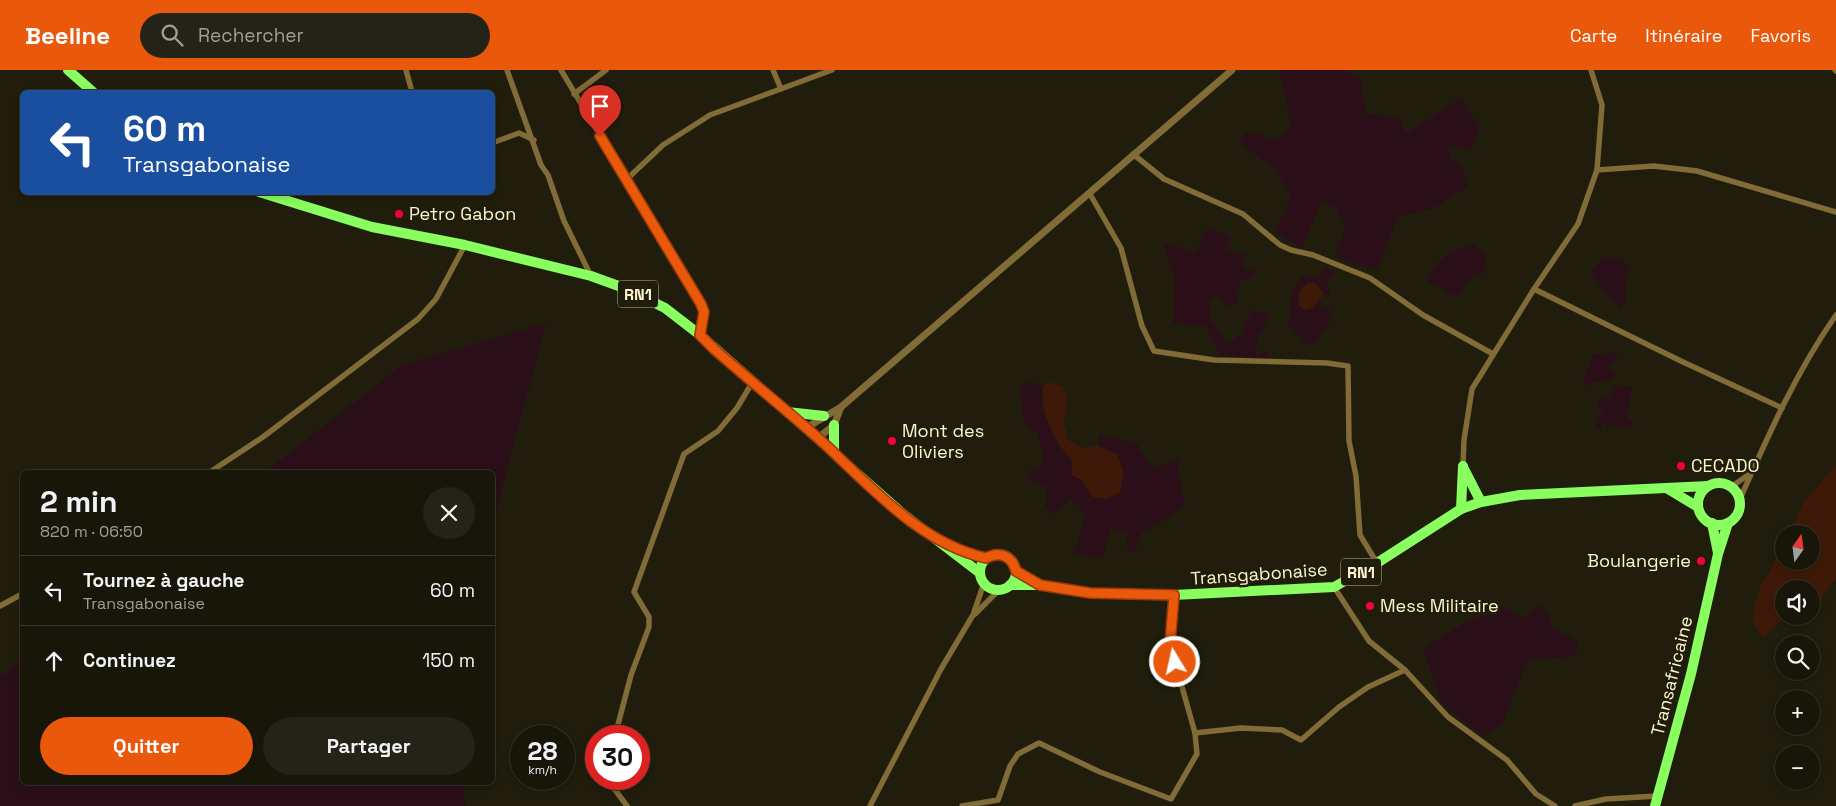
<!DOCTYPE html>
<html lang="fr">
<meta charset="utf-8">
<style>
:root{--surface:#181609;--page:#252317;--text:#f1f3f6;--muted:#9f9f9c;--line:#36352a;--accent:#ea580c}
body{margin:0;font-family:"Space Grotesk",sans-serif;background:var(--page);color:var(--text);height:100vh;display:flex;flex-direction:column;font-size:19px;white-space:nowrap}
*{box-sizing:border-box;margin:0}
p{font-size:16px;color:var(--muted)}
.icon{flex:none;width:28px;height:28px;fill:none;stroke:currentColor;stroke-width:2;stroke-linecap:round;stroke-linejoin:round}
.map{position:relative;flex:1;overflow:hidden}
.details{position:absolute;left:20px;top:400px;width:475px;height:315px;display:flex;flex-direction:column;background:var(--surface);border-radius:8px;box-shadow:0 2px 8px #0003,0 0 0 1px var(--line)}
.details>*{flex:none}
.guide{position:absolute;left:20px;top:20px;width:475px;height:105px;border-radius:8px;box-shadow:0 2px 8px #0003,0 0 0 1px var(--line);background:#1a4fa0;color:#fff;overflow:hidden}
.needle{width:32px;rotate:14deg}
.fabs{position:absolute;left:1775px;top:455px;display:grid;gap:10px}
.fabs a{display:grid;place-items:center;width:45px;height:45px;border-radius:50%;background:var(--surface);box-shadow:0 2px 8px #0003,0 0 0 1px var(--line);font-size:25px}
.speed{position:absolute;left:510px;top:655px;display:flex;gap:10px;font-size:25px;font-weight:700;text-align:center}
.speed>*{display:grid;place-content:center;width:65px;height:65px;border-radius:50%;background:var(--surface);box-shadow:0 2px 8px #0003,0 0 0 1px var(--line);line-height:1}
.speed small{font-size:12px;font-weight:400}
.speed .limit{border:8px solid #d22;background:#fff;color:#111}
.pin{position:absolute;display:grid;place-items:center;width:42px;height:42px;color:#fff;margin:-51px -21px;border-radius:50% 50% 50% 0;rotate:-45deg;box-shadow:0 0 5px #0007}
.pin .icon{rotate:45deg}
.me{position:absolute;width:55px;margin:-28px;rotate:351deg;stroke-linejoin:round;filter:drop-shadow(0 0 4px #0008)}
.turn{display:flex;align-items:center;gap:18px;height:105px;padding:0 20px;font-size:22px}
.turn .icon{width:65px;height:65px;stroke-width:2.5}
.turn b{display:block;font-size:35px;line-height:42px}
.round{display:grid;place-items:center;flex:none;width:52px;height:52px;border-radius:26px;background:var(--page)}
.headline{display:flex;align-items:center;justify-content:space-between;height:85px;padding:0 20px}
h1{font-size:30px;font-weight:600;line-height:38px}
.button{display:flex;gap:10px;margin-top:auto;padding:10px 20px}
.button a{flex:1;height:58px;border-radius:30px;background:var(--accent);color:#fff;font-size:20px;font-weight:600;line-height:58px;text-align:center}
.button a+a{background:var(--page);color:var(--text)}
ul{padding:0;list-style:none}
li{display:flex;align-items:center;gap:15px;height:70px;padding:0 20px;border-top:1px solid var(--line)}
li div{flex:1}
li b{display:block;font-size:19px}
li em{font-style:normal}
header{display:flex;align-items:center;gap:30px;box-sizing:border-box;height:70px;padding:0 25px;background:var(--accent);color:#fff}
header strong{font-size:24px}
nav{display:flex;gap:28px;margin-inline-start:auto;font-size:18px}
.search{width:350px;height:45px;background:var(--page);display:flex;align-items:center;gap:12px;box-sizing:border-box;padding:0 18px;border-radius:28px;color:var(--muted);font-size:19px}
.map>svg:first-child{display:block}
.green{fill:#2a0f19}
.water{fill:#3e1908}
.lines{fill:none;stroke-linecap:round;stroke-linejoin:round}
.minor{stroke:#816b36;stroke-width:5.5}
.tertiary{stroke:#816b36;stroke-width:7}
.trunk{stroke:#89ff5f;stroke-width:10}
.route-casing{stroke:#983908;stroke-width:12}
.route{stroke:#ea580c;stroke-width:9}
.poi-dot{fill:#f70037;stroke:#201d0c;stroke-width:2}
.labels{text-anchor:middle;stroke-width:5;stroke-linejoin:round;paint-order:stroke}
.shield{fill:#201d0c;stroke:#bcb492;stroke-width:1}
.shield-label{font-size:16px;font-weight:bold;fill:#fff4cc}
.poi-label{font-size:18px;fill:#fff4cc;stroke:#201d0c;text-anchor:start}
.street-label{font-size:18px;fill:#fff4cc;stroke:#201d0c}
</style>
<header>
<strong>Beeline</strong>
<div class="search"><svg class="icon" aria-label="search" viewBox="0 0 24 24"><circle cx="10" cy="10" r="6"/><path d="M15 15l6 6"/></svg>Rechercher</div>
<nav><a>Carte</a><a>Itinéraire</a><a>Favoris</a></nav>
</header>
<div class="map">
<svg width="1836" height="736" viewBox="0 0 1836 736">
<rect width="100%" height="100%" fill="#201d0c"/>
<g class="green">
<polygon points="1285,0 1343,0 1360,8 1366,44 1400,48 1406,64 1462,27 1480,60 1470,79 1448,77 1451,89 1459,92 1469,115 1432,139 1398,147 1377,200 1335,187 1346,156 1336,138 1321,132 1302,179 1275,161 1291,127 1274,98 1239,73 1247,61 1277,70 1291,55 1280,4"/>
<polygon points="1206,159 1231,166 1226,179 1245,185 1241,198 1255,199 1254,206 1241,210 1237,233 1225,237 1218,227 1209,229 1210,248 1227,274 1243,263 1244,253 1253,240 1269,244 1267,254 1257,268 1260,274 1254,280 1258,284 1269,281 1267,289 1220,285 1205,256 1173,253 1175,209 1163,175 1171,174 1195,184"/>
<path d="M 1473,174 L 1486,184 L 1484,203 L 1471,207 L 1457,227 L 1427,211 C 1438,186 1449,182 1473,174 Z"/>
<polygon points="1603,187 1621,188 1630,198 1625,211 1626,231 1619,239 1619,233 1608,227 1591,202"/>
<path d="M 1326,197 L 1334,202 L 1326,214 L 1332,228 L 1324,224 L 1315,213 L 1314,237 L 1321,228 L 1321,237 L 1332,241 C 1329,258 1320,277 1300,273 L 1302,266 L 1295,263 L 1294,257 L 1288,257 L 1292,220 L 1303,206 L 1317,208 Z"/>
<polygon points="546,253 493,452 492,402 265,402 404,294"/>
<polygon points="1610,280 1618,285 1609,298 1614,303 1614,309 1591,312 1588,316 1583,313 1593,284 1608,285"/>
<path d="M 1030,311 L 1043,317 C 1039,342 1055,373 1072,390 L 1072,405 L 1081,410 L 1093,427 L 1117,384 L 1098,376 L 1099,364 L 1137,374 L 1153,399 L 1177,389 L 1185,435 L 1168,448 L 1142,462 L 1135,482 L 1127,480 L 1127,462 L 1111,460 L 1102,489 L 1074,483 L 1086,444 L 1071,429 L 1054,444 L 1045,437 L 1047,416 L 1028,410 L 1029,401 L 1044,395 L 1038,363 L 1025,356 L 1019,317 Z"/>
<polygon points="1615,315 1632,317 1627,347 1635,354 1626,359 1602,353 1601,359 1596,358 1599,349 1604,344 1596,336 1601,326 1609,327"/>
<polygon points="1538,534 1551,546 1550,556 1578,571 1576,586 1528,590 1502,654 1483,666 1442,633 1423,579 1469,550 1490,544 1501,536 1526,548"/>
<polygon points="22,590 22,712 463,713 465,736 0,736 0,606"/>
</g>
<g class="water">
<polygon points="1309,212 1315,213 1324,224 1314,237 1306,241 1298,234 1300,221"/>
<path d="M 1049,312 L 1063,317 L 1067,326 L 1064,355 L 1069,371 L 1084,378 L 1098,376 L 1117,384 L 1124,403 L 1120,423 L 1106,429 L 1093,427 L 1081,410 L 1072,405 L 1072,390 C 1055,373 1039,342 1043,317 Z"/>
<polygon points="1836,395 1836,508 1820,531 1811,536 1811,519 1784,519 1784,546 1786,546 1763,568 1752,551 1756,530 1762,513 1784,475 1784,491 1811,491 1811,464 1789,464 1803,433"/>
</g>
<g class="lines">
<g class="minor">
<polyline points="406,0 412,22"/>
<polyline points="507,0 541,95 548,105 564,151 591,206"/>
<polyline points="561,0 701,235 704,242 700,265"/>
<polyline points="773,0 781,19"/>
<polyline points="1835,0 1836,1"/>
<polyline points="574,24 606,0"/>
<polyline points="492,73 519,63 534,70"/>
<polyline points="1133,84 1164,109 1243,144 1280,175 1291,180 1313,185 1370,208 1423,245 1493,284"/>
<polyline points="1597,100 1654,96 1697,101 1836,142"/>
<polyline points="627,109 663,75 710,45 832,0"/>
<polyline points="1090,124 1121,178 1142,256 1154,281 1214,290 1327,293 1348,296 1349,371 1356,406 1360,465 1377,493"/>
<polyline points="1534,219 1683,292 1782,338"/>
<polyline points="1463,396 1464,370 1472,319 1534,219 1578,154 1597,100 1602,35 1591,0"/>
<polyline points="210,402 263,367 418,249 436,229 465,175"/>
<polyline points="1731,417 1751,403"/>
<path d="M 1740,429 C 1768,366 1796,302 1836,245"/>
<polyline points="1334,517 1369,571 1405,600 1448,647 1507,690 1536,724 1555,736"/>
<polyline points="0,536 22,524"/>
<polyline points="975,544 999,520"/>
<polyline points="1195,663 1241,658 1282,660 1301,670 1339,637 1368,617 1405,600"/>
<polyline points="615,666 631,605 649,557 649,547 634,522 684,384 718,361 737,338 752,313"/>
<polyline points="611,709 613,717 627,736"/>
<polyline points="870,736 941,599 973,545 984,513"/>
<polyline points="962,736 998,730 1010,696 1018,684 1039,673 1100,702 1171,729 1197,684 1195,663 1170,574 1174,525"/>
<polyline points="1575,736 1606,729 1658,726"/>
</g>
<g class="tertiary">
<polyline points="806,358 841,337 1232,0"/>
<polyline points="818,368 834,355 841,337"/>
</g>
<g class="trunk">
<polyline points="68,0 93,22"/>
<polyline points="259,122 372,157 465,175 591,206 627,219 665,238 700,265 903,444 980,503"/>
<polyline points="787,342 824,346"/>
<polyline points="834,382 834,355"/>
<polyline points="1463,397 1481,432"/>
<circle cx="1719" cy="434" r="21"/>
<polyline points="1668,419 1698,437"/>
<polyline points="1461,439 1463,396"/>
<polyline points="1712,453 1718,483"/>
<polyline points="956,479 986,488"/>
<circle cx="998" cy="502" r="18"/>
<polyline points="1016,501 1039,515"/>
<polyline points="1010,515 1040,515 1090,523 1174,525 1334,517 1377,493 1461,439 1481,432 1520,425 1708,416"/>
<polyline points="1655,736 1691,604 1718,484 1728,453"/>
</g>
</g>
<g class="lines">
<defs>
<path id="route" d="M 600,66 L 701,234 L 704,242 L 700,265 L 714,279 C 748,309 784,338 818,368 C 868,413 918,473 986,488 C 1000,481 1012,486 1016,501 L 1040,515 L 1090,523 L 1174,525 L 1170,574 L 1175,592"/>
</defs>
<use href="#route" class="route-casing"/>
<use href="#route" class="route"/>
</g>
<g class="poi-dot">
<circle cx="399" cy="144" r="5"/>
<circle cx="892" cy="371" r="5"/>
<circle cx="1681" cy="396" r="5"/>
<circle cx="1701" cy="491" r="5"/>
<circle cx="1370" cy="536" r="5"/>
</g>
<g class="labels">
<g class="shield">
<rect x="618" y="210.5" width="40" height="27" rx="4"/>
<rect x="1341" y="488.5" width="40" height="27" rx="4"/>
</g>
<g class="shield-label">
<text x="638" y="230">RN1</text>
<text x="1361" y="508">RN1</text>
</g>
<g class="poi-label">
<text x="409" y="150">Petro Gabon</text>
<text x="902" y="367">Mont des<tspan x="902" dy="21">Oliviers</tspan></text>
<text x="1691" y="402">CECADO</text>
<text x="1691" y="497" text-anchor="end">Boulangerie</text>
<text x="1380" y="542">Mess Militaire</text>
</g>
<g class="street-label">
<text transform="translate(1259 504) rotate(-4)" y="6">Transgabonaise</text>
<text transform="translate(1672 606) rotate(-76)" y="6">Transafricaine</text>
</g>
</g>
</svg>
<div class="fabs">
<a><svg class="needle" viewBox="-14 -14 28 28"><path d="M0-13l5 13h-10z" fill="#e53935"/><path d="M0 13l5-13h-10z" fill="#9f9f9c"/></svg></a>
<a><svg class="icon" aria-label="sound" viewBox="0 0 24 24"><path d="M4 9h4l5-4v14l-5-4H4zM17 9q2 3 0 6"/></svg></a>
<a><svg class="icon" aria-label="search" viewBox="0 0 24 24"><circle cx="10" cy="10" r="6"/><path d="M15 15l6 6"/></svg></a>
<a>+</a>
<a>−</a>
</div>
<div class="speed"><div>28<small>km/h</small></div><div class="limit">30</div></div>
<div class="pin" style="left:600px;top:66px;background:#d93025"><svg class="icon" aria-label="arrive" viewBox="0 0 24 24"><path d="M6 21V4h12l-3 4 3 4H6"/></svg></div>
<svg class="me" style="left:1175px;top:592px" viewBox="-20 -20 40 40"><circle r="17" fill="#ea580c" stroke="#fff" stroke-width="3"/><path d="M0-11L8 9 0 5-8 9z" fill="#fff"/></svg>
<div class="guide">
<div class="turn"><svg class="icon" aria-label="left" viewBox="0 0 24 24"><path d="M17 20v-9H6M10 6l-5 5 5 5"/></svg><div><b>60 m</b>Transgabonaise</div></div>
</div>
<section class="details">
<div class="headline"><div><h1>2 min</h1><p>820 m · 06:50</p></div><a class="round"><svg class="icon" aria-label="close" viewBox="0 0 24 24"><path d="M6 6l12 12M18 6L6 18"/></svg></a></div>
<ul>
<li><svg class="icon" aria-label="left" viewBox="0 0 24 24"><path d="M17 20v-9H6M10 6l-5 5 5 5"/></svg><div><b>Tournez à gauche</b><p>Transgabonaise</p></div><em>60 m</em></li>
<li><svg class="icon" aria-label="ahead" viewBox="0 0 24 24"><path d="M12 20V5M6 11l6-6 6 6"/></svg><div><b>Continuez</b></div><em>150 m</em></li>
</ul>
<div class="button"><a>Quitter</a><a>Partager</a></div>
</section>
</div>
